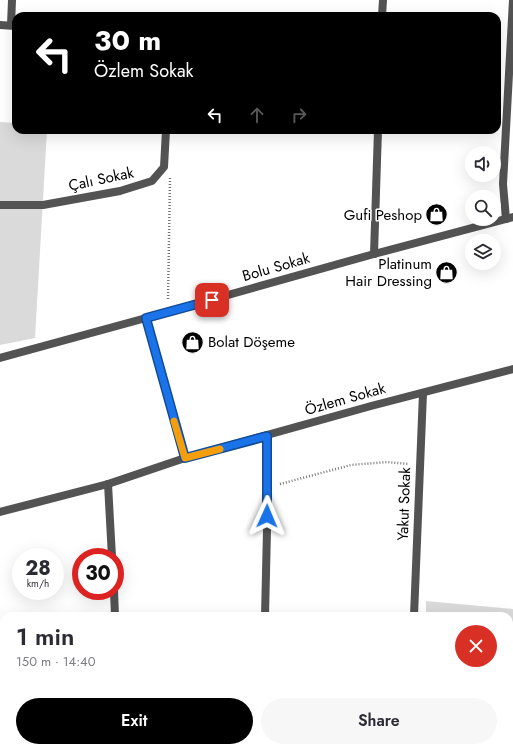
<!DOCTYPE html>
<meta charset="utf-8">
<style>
:root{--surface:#fff;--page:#f7f7f7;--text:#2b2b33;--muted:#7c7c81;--accent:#000}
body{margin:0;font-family:Jost,sans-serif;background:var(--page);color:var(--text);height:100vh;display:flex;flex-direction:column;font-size:15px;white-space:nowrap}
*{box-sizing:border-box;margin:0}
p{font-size:13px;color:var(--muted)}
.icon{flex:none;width:22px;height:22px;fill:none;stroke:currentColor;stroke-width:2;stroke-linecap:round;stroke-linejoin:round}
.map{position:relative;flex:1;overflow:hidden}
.panel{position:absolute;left:0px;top:612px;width:513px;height:140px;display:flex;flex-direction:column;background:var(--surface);border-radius:12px 12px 0 0;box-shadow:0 4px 16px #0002}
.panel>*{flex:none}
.guide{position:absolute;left:12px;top:12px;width:489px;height:122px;border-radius:12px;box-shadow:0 4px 16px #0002;background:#000;color:#fff;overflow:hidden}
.tools{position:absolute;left:465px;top:146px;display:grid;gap:8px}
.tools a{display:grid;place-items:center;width:36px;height:36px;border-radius:50%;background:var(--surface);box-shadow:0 4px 16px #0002;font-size:20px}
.speed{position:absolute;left:12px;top:548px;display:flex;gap:8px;font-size:20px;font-weight:700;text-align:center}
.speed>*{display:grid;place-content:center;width:52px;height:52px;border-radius:50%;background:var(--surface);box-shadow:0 4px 16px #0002;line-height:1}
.speed small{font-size:10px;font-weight:400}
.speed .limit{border:6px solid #d22;background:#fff;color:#111}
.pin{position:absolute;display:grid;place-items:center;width:34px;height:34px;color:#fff;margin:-17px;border-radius:8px;box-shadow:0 2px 6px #0006}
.me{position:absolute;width:44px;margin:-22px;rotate:1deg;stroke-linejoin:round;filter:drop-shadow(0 0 3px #0008)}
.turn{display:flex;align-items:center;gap:14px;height:84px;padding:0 16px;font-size:18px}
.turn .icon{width:52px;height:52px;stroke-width:2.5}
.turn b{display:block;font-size:28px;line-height:34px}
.lanes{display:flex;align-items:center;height:38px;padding:0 16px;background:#0003;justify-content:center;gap:20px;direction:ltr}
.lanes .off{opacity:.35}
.round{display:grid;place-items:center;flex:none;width:42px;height:42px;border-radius:21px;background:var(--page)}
.headline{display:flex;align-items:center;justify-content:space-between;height:68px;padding:0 16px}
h1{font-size:24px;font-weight:600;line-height:30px}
.button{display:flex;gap:8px;margin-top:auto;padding:8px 16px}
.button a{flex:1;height:46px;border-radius:24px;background:var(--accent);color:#fff;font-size:16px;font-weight:600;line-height:46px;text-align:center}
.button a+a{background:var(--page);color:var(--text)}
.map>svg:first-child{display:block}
.green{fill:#dadada}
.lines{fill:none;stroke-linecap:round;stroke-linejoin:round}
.path{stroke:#757575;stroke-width:2.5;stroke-dasharray:1 2;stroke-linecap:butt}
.service{stroke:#535353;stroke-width:8}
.minor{stroke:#535353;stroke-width:8}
.route-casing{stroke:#114b97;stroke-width:10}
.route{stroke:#1a73e8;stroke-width:7}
.slow{stroke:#f59e0b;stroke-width:7}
.labels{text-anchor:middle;stroke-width:3;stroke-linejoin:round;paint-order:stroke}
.street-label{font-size:15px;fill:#000;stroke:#fff}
.poi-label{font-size:15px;fill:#000;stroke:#fff;text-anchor:end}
</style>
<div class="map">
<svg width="513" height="752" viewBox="0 0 513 752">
<rect width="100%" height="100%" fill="#fff"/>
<g class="green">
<polygon points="0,122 16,123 16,130 47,130 35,338 0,345"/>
<polygon points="426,601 513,609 513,752 403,752 403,748 509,748 509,616 426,616"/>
<polygon points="0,703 4,704 4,748 198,748 198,752 0,752"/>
</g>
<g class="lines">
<g class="path">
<polyline points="168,299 170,178"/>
<polyline points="280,484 351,465 387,462 408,464"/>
<polyline points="0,723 4,724"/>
<polyline points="124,748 124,752"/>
<polyline points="187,752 187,748"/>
<polyline points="409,752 409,748"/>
</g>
<g class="service">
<polyline points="284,752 285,748"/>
<polyline points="327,752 327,748"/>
<polyline points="336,752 336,748"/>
<polyline points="380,752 380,748"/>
</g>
<g class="minor">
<polyline points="382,16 383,0"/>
<polyline points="0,25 15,26"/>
<polyline points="11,25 12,0"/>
<polyline points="0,205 43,205 120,191 152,181 164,167 166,130"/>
<polyline points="506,219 503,184 513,0"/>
<polyline points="374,254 378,130"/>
<polyline points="146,318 185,458"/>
<polyline points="0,358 146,318 374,254 513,217"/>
<polyline points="108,484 112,557"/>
<polyline points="0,512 108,484 185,458 371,406 513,369"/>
<polyline points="114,591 115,616"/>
<polyline points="265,616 268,487 267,436"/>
<polyline points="414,616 423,393"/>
<polyline points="0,707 4,708"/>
<polyline points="262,752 262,748"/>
</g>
</g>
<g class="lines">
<defs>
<polyline id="route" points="212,300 146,318 185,458 267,436 267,516"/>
</defs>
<use href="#route" class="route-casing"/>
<use href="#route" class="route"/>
<polyline class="slow" points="174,421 185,458 220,449"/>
</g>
<defs>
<symbol id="shop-disc" viewBox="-11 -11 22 22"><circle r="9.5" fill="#000" stroke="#fff"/><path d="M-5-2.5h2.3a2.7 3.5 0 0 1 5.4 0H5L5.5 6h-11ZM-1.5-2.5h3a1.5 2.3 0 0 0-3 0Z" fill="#fff"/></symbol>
</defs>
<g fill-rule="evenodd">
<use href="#shop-disc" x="424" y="202" width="25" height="25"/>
<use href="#shop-disc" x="434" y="260" width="25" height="25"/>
<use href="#shop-disc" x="180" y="330" width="25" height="25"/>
</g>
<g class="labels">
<g class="street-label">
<text transform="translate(101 179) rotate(-12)" y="5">Çalı Sokak</text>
<text transform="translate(276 267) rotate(-16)" y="5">Bolu Sokak</text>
<text transform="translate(345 399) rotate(-16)" y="5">Özlem Sokak</text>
<text transform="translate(404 504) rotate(-88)" y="5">Yakut Sokak</text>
</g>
<g class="poi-label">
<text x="422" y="220">Gufi Peshop</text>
<text x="432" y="269">Platinum<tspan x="432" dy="17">Hair Dressing</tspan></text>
<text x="208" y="347" text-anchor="start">Bolat Döşeme</text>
</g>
</g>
</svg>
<div class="tools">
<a><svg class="icon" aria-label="sound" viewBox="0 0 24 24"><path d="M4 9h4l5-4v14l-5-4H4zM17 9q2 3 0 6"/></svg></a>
<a><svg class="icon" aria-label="search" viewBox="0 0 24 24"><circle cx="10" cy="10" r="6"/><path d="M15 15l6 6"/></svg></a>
<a><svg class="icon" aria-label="layers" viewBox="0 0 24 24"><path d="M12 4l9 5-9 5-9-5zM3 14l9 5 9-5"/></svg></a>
</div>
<div class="speed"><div>28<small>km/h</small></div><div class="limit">30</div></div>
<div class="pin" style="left:212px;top:300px;background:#d93025"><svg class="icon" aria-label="arrive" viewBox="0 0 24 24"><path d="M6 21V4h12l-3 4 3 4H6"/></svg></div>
<svg class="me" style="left:267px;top:516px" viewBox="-20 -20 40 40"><path d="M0-17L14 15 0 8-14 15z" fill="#1a73e8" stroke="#fff" stroke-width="4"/></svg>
<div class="guide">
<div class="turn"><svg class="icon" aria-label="left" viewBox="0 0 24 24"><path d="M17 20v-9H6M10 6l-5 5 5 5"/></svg><div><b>30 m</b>Özlem Sokak</div></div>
<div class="lanes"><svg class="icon" aria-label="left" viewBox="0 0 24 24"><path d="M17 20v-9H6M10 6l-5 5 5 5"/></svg><svg class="icon off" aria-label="ahead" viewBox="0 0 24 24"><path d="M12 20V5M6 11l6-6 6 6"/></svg><svg class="icon off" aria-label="right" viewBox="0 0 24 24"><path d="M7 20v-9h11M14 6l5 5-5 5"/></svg></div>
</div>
<section class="panel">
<div class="headline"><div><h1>1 min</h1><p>150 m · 14:40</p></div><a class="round" style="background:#d93025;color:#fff"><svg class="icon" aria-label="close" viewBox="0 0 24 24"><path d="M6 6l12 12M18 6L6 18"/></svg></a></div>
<div class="button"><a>Exit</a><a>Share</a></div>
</section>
</div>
